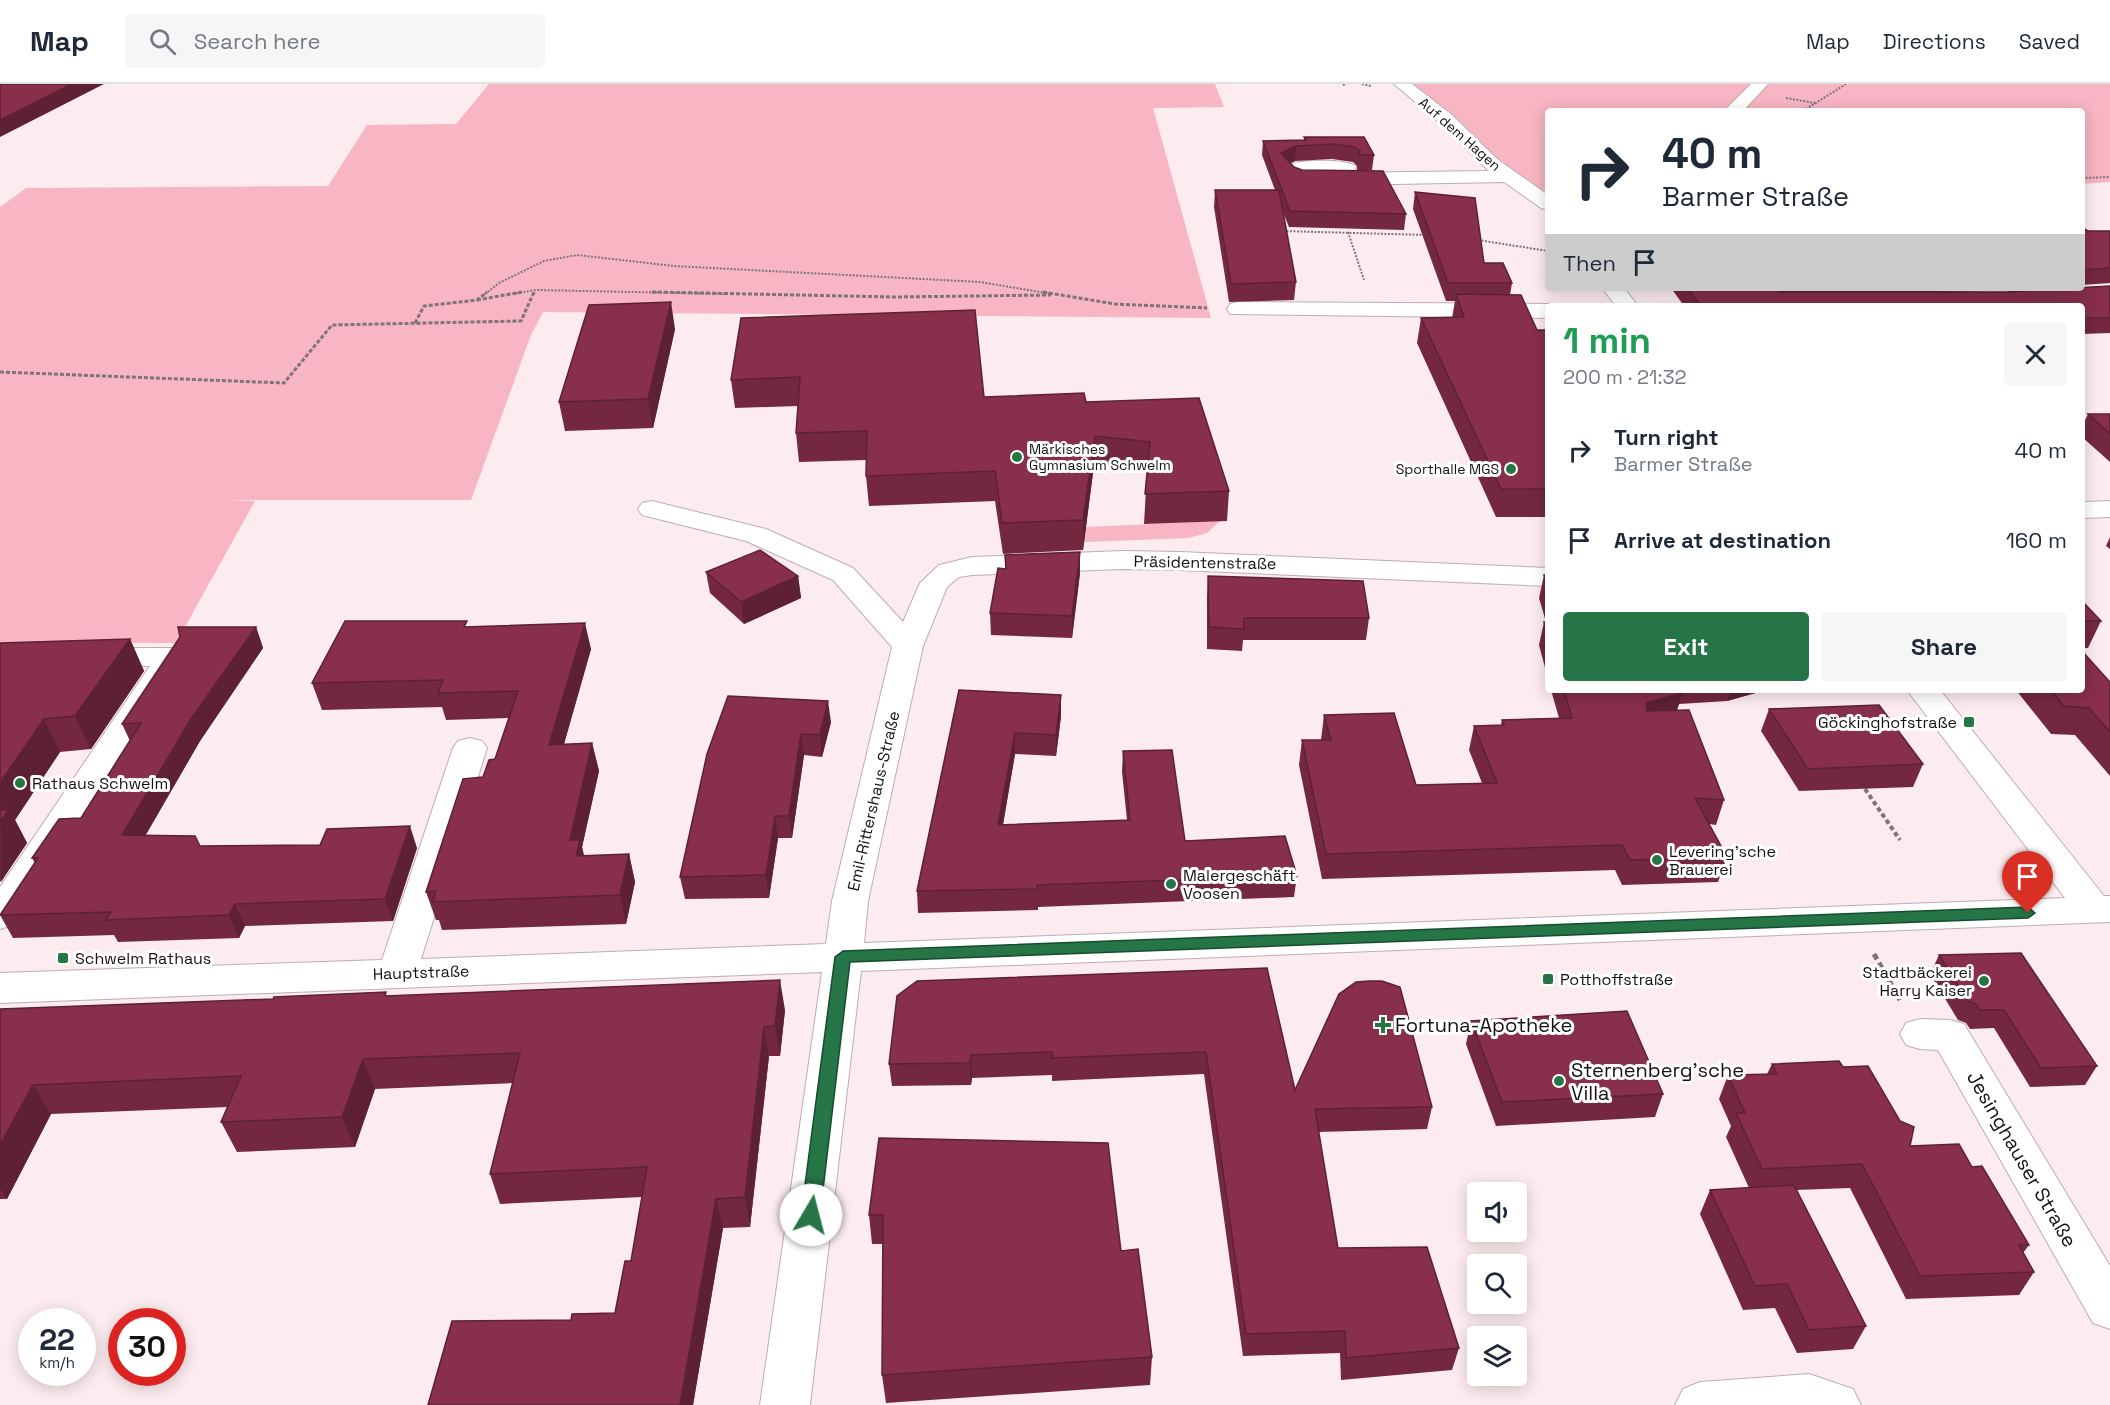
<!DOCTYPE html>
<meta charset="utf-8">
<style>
:root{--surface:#fff;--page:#f6f6f7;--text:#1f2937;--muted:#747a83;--line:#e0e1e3;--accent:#257546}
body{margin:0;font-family:"Space Grotesk",sans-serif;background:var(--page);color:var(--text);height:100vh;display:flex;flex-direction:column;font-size:22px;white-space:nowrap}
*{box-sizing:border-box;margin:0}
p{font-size:20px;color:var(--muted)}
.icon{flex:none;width:33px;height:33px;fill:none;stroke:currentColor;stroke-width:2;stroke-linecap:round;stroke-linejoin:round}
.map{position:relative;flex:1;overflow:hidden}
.side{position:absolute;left:1545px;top:219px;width:540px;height:390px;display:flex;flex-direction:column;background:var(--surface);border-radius:6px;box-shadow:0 3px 15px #0003}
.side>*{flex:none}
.guide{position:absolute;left:1545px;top:24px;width:540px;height:183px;border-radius:6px;box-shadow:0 3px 15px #0003;background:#fff;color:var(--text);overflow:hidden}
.buttons{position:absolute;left:1467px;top:1098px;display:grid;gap:12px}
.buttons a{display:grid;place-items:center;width:60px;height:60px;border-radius:6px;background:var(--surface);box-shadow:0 3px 15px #0003;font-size:30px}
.speed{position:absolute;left:18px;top:1224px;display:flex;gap:12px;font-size:30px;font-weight:700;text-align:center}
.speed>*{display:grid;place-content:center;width:78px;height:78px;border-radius:50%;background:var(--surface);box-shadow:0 3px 15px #0003;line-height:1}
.speed small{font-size:15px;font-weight:400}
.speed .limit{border:9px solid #d22;background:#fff;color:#111}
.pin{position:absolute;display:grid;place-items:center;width:51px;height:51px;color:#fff;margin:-62px -26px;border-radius:50% 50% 50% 0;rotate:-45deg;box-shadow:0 0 6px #0007}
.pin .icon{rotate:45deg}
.me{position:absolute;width:66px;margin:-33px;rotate:8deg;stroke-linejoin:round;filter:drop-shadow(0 0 4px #0008)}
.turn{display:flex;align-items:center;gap:21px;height:126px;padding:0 18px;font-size:27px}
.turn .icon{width:78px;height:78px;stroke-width:2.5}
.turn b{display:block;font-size:42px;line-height:51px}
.then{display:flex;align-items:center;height:57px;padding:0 18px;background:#0003;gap:12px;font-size:22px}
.round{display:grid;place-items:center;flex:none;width:63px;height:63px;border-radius:6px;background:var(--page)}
.headline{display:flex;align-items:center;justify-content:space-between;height:102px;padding:0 18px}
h1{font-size:36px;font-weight:600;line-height:45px;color:#1e9e55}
.cta{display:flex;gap:12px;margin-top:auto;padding:12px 18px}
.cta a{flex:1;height:69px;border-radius:6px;background:var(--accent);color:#fff;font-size:24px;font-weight:600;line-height:69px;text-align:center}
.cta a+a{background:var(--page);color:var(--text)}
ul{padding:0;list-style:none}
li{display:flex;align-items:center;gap:18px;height:90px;padding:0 18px}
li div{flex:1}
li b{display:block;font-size:22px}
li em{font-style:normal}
header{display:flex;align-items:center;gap:36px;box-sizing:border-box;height:84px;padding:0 30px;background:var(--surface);border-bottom:2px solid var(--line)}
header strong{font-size:28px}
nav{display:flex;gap:33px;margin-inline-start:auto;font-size:21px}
.search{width:420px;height:54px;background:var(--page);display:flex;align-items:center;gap:15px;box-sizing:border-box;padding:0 21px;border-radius:6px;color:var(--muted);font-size:22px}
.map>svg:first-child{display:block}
.green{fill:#f8b5c4}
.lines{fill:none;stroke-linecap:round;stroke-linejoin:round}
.minor-casing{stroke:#bdadb0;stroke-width:2}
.path-far3{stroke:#7f7476;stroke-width:2;stroke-dasharray:2 1.5;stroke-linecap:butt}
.path-far2{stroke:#7f7476;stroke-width:3;stroke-dasharray:4 2;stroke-linecap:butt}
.path-far1{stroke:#7f7476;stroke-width:4;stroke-dasharray:4.5 3;stroke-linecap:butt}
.path{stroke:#7f7476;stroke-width:5;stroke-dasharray:6 4;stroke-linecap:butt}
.minor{fill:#fff;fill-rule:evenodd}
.wall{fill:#742840}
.shaded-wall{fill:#5e2134}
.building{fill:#872f4b;stroke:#5e2134;stroke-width:1.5}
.route{fill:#257546;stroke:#184c2e;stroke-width:1.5}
.poi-dot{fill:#257546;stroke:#fff;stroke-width:2}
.labels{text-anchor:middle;stroke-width:6;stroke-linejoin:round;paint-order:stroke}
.far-street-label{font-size:14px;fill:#161012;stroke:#fff}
.far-poi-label{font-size:14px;fill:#161012;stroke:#fff;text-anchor:start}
.street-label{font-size:16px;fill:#161012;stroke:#fff}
.poi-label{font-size:16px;fill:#161012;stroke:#fff;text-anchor:start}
.near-poi-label{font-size:20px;fill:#161012;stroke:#fff;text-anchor:start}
.near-street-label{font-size:20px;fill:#161012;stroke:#fff}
</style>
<header>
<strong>Map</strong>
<div class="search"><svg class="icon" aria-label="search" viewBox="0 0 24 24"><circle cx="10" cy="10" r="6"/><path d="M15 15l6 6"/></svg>Search here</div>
<nav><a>Map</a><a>Directions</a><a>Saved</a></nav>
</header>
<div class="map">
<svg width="2110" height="1321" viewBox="0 0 2110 1321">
<rect width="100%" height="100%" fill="#fdecef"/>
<g class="green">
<polygon points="489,0 1215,0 1224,23 1153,24 1211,234 543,228 531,251 471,416 225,416 255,417 176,559 0,558 0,123 26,104 328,102 367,41 456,40"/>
<polygon points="1398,0 2110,0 2110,98 2082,100 2082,27 1548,27 1548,123 1483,80"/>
<polygon points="1220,437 1207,449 1189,454 1059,459 1041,445"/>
</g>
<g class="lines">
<defs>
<g id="minor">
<path d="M 1394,0 L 1412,0 L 1452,31 L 1497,75 L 1548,111 L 1548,126 L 1541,124 L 1504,98 L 1341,101 L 1301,99 L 1294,97 L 1282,84 C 1288,75 1350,74 1356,83 L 1354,87 L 1332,89 L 1489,87 L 1440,39 Z"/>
<polygon points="1751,0 1768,0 1743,27 1724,27"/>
<polygon points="1602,204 1624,204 1638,222 1616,222"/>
<polygon points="1238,218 1548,220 1555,222 1548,222 1548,234 1230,230 1227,225 1230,220"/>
<polygon points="652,417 766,445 853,484 903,538 920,499 939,481 972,473 1122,467 1180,468 1548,484 1548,502 1180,486 1122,485 972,491 959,493 947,503 923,562 868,817 864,859 2065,814 1907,606 1940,606 2104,812 2110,812 2110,838 861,887 810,1321 760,1321 822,888 0,919 0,889 382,876 453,664 458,657 470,654 482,657 487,664 421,875 826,860 832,817 892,563 833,496 746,457 642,431 638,425 642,419"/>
<polygon points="2110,417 2110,433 2082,434 2082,418"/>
<polygon points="95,564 172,564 183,566 187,573 13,841 0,845 0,803 150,582 95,582 84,580 80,573 84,566"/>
<polygon points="1920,935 1950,936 1964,940 2110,1182 2110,1245 2093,1239 1938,966 1920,965 1906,961 1900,950 1906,939"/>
<polygon points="1809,1290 1853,1305 1861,1321 1675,1321 1683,1305 1700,1298"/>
</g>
</defs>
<use href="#minor" class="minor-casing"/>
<g class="path-far3">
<polyline points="1362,0 1371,2"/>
<polyline points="1343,1 1346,0"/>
<polyline points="1786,14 1815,19"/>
<polyline points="1803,27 1846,0"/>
<polyline points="2082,94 2110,93"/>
<polyline points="1283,147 1426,151"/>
<polyline points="1348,148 1364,196"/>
<polyline points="1478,156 1548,167"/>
<polyline points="485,210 499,199 544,177 577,171 674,182 980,198 1052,210"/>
<polyline points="513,210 535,206 728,210"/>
<polyline points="534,210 535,207"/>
</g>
<g class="path-far2">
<polyline points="652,208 894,213 1051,211"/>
<polyline points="1043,208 1115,220 1207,224"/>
<polyline points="477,216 522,208"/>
<polyline points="415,239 424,222 477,216 487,208"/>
<polyline points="0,288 284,299 332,241 521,237 534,208"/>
</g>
<polyline class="path-far1" points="1865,705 1900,756"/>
<polyline class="path" points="1874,870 1900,916"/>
<use href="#minor" class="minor"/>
</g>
<g class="wall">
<polygon points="1304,53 1364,53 1374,71 1372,86 1357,86 1357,82 1353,78 1332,75 1295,77 1290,79 1294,83 1406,130 1404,146 1289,143 1283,128 1296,198 1294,216 1229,218 1214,123 1215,106 1275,106 1262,71 1263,57 1304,56"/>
<polygon points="1415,108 1484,179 1512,199 1510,211 1537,246 1548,246 1548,433 1496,433 1417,259 1421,234 1452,234 1455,217 1446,217 1413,125"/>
<polygon points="2082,143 2088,147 2110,147 2110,199 2082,201"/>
<polygon points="2110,202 2110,249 2082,250 2082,222 1684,222 1671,204 2032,204 1992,207 1932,208 2006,208"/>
<polygon points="741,234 984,313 1086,318 1229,407 1227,437 1144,440 1147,387 1094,381 1083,466 1003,470 995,417 869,422 866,392 866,376 799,378 796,349 798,322 735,324 731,296"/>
<polygon points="675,245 653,344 565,347 559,318"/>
<polygon points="2088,330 2110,330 2110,378 2082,353 2082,343"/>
<polygon points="2110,453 2110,465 2106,462"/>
<polygon points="1080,468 1080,489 1072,554 991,551 990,529 1005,485 1005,471"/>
<polygon points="706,488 798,492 801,514 744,540 710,509"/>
<polygon points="1544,491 1548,491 1548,595 1539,561 1544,538 1546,538 1539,514"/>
<polygon points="1208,492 1369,534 1366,556 1243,556 1242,567 1207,565 1207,513"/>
<polygon points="2082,517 2101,537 2088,564 2082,564"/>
<polygon points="256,543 263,564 200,657 145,752 200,762 417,764 393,837 245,842 239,854 118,858 114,851 13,854 0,831 35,779 32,774 81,734 130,657 122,640"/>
<polygon points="468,543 591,565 564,660 592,659 599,687 582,763 584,772 629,770 635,798 626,840 442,846 439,836 436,836 426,808 483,693 495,675 509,634 446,636 442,623 322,626 312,599"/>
<polygon points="130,555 144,587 91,665 60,668 15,736 27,759 0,798 0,559"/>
<polygon points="2110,598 2110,692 2075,651 2051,650 2016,606 2082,606"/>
<polygon points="959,606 1061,611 1061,632 1056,672 1015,670 1003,741 1127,736 1122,688 1123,667 1185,757 1297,792 1294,813 1038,823 1038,826 918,829 917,807"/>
<polygon points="1551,606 1766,606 1727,617 1679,620 1677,626 1724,716 1716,741 1709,740 1727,773 1718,798 1622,801 1615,786 1322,795 1299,681 1302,656 1321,656 1324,631 1416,701 1482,699 1469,666 1474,642 1501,641 1502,636 1559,634"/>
<polygon points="1769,625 1923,680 1913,703 1799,707 1761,647"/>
<polygon points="831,638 822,673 804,671 792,754 778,754 769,814 685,815 680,793 707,670"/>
<polygon points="1939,871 2097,982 2085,1001 2030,1003 1994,944 1970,945 1966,939 1958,936 1930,890"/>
<polygon points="1267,884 1295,1006 1432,1023 1427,1045 1318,1048 1338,1164 1459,1264 1452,1286 1341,1296 1340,1269 1243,1272 1204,990 1052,997 1052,991 972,994 971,1001 892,1002 889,980"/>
<polygon points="388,912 785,926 780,972 769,972 750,1143 723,1144 693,1321 428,1321 571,1236 615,1229 631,1177 642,1113 500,1120 490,1090 513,999 375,1005 355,1063 237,1068 221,1038 228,1023 51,1030 7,1115 0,1115 0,925"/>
<polygon points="1471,937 1663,1010 1655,1033 1496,1042 1466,960"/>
<polygon points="1772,980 1843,983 1910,1062 1972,1083 2029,1161 2023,1169 2034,1188 2019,1211 1906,1215 1850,1104 1796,1106 1866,1242 1853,1265 1797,1269 1775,1224 1743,1226 1700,1130 1710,1106 1749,1104 1726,1053 1731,1042 1719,1015 1728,991 1767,990"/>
<polygon points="879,1054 1121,1167 1152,1273 1150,1301 886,1319 882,1291 883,1160 872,1160 869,1131"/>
</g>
<g class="shaded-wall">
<polygon points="72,0 104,0 0,53 0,36"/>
<polygon points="1296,62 1295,77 1280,84 1281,69"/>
<polygon points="1780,204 1790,204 1787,213 1778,207"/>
<polygon points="671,218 675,245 653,344 648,315"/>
<polygon points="1095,352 1094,381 1083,466 1083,436"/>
<polygon points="1080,468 1080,489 1072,554 1072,532"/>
<polygon points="798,492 801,514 744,540 741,518"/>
<polygon points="585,539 591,565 556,688 549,661"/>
<polygon points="256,543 263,564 200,657 133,773 122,751 191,635"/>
<polygon points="130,555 144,587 91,665 75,632"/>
<polygon points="1731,606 1766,606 1727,617"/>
<polygon points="1682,609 1675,633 1639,643 1646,619"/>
<polygon points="1061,611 1061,632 1056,672 1056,651"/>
<polygon points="828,617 831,638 822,673 820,651"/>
<polygon points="44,635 60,668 15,736 27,759 1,798 0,699"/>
<polygon points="1015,649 1015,670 999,763 998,741"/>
<polygon points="801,650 804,671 792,754 789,732"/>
<polygon points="592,659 599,687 582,763 587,784 583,800 570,756"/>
<polygon points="775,732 778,754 769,814 766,791"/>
<polygon points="410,742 417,764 393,837 385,815"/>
<polygon points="629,770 635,798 626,840 620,811"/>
<polygon points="235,820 245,842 239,854 229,831"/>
<polygon points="780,896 785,926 780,972 775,942"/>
<polygon points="764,943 769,972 750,1143 745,1113"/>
<polygon points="971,971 972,994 971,1001 970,979"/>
<polygon points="363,975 375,1005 355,1063 342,1033"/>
<polygon points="33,1001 51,1030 7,1115 0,1105 0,1061"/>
<polygon points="716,1115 723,1144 693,1321 680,1321"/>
</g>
<g class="building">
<polygon points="0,0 72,0 0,36"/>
<polygon points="1304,53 1364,53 1374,71 1359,71 1360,67 1354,63 1333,60 1296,62 1281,69 1294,83 1302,86 1383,87 1406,130 1290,127 1263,57 1306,56"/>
<polygon points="1215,106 1279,106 1296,198 1231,200"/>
<polygon points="1415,108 1475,114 1484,179 1503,179 1512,199 1448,199"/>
<polygon points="2082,143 2088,147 2110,147 2110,184 2082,186"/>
<polygon points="2110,202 2110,234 2082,234 2082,222 1701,222 1687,204 1780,204 1778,207 1781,208 2006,208"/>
<polygon points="1456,210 1521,211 1537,246 1548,246 1548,405 1501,405 1421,234 1464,233"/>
<polygon points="671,218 648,315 559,318 589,221"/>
<polygon points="975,226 984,313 1084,309 1086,318 1199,314 1229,407 1145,410 1150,358 1095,352 1083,436 1002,439 995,387 866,392 867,347 796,349 800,293 731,296 741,234"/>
<polygon points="2088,330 2110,330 2110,350"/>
<polygon points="760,466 798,492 741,518 706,488"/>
<polygon points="1080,468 1072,532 990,529 998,484 1006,485 1005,471"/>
<polygon points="1544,491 1548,491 1548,504"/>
<polygon points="1208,492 1363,497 1369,534 1244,534 1244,545 1209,543"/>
<polygon points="2082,517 2101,537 2082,537"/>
<polygon points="345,537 467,537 464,543 585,539 549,661 592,659 570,756 580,756 576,772 629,770 620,811 433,818 436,807 426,808 463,695 483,693 489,676 495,675 518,607 438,609 443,596 312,599"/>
<polygon points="1544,538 1548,538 1548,551"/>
<polygon points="178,543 256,543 191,635 122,751 195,752 200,762 320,761 327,745 410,742 385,815 235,820 229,831 106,836 111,828 0,831 38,774 32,774 59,735 81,734 141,639 122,640 180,553"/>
<polygon points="130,555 75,632 44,635 0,699 0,559"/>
<polygon points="2082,567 2110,598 2110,648 2089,624 2064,622 2051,606 2082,606"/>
<polygon points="959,606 1061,611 1056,651 1015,649 998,741 1130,736 1123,667 1172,666 1185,757 1285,752 1297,792 1037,801 1037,805 917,807"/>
<polygon points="1564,606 1681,606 1682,609 1646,619 1647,627 1689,626 1724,716 1695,714 1727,773 1630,776 1622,761 1326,770 1302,656 1331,656 1324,631 1394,629 1416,701 1497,699 1474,642 1504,641 1502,636 1572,634"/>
<polygon points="728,612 828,617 820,651 801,650 789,732 775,732 766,791 680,793 707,670"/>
<polygon points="1879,621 1923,680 1808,685 1769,625"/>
<polygon points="0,726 9,726 0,738"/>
<polygon points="2021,869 2097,982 2041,984 2004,926 1980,926 1976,920 1968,917 1939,871"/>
<polygon points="1267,884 1295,1006 1339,910 1356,898 1369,897 1382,897 1400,903 1432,1023 1315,1025 1338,1164 1427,1163 1459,1264 1346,1274 1345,1247 1246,1250 1206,968 1052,974 1052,968 971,971 970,979 889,980 897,912 917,897"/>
<polygon points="780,896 775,942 764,943 745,1113 716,1115 680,1321 428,1321 452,1237 571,1236 572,1230 615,1229 625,1177 631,1177 647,1083 490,1090 520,969 363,975 342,1033 221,1038 241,992 33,1001 0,1061 0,925 273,915 274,913 386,908 385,912"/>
<polygon points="1627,927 1663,1010 1502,1018 1471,937"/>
<polygon points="1839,977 1843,983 1868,982 1900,1037 1914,1043 1910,1062 1959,1060 1972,1083 1982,1082 2029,1161 2019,1161 2034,1188 1920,1192 1862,1080 1762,1085 1736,1029 1745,1029 1728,991 1777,990 1772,980"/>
<polygon points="879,1054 1108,1059 1121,1167 1138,1165 1152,1273 882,1291 883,1131 869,1131"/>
<polygon points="1794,1101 1866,1242 1809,1246 1787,1200 1755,1202 1710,1106"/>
</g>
<polygon class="route" points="2028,823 2035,829 2028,834 850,878 820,1131 817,1137 811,1139 804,1137 801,1131 835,873 843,867"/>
<g class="poi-dot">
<circle cx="1017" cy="373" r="6"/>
<circle cx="1511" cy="385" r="6"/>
<rect x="1963" y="632" width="12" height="12" rx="3"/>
<circle cx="20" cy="699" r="6"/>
<circle cx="1657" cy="776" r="6"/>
<circle cx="1171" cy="800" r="6"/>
<rect x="57" y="868" width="12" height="12" rx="3"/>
<rect x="1542" y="889" width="12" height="12" rx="3"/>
<circle cx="1984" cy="897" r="6"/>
<path d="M1380 932h6v6h6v6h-6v6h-6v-6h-6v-6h6z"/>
<circle cx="1559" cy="997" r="6"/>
</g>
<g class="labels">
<g class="far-street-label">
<text transform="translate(1460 50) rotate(41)" y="5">Auf dem Hagen</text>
</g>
<g class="far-poi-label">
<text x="1029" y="370">Märkisches<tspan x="1029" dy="16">Gymnasium Schwelm</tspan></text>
<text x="1499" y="390" text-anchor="end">Sporthalle MGS</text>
</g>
<g class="street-label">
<text transform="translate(1205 478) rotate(1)" y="6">Präsidentenstraße</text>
<text transform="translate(873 717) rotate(-77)" y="6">Emil-Rittershaus-Straße</text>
<text transform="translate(421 888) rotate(-2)" y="6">Hauptstraße</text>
</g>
<g class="poi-label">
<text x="1957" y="644" text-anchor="end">Göckinghofstraße</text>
<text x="32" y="705">Rathaus Schwelm</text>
<text x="1669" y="773">Levering’sche<tspan x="1669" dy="18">Brauerei</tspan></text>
<text x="1183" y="797">Malergeschäft<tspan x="1183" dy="18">Voosen</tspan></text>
<text x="75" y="880">Schwelm Rathaus</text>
<text x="1972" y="894" text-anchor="end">Stadtbäckerei<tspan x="1972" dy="18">Harry Kaiser</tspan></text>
<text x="1560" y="901">Potthoffstraße</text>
</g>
<g class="near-poi-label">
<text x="1395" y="948">Fortuna-Apotheke</text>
<text x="1571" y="993">Sternenberg’sche<tspan x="1571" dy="23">Villa</tspan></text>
</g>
<g class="near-street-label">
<text transform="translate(2022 1075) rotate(60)" y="7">Jesinghauser Straße</text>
</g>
</g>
</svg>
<div class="buttons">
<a><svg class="icon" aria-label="sound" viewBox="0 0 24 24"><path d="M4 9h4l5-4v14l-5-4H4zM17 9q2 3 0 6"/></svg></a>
<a><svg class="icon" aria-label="search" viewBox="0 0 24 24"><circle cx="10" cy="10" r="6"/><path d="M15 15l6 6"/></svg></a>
<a><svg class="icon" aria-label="layers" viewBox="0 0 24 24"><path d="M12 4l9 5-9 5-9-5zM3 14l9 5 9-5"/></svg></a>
</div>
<div class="speed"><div>22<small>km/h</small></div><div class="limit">30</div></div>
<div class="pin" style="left:2028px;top:829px;background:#d93025"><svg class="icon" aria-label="arrive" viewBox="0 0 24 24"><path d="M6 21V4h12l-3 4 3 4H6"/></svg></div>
<svg class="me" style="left:811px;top:1131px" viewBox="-20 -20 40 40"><circle r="19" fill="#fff"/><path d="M0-13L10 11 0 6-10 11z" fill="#257546"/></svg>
<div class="guide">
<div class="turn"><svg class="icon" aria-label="right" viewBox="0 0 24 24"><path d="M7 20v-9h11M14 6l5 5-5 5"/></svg><div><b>40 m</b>Barmer Straße</div></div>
<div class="then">Then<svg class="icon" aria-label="arrive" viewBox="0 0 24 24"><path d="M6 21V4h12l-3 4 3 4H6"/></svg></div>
</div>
<section class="side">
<div class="headline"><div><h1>1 min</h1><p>200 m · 21:32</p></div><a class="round"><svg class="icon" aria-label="close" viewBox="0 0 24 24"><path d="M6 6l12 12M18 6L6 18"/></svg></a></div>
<ul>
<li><svg class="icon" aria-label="right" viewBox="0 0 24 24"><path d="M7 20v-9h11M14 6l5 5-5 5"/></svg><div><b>Turn right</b><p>Barmer Straße</p></div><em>40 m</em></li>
<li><svg class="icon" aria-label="arrive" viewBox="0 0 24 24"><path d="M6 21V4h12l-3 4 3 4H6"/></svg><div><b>Arrive at destination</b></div><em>160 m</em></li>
</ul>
<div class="cta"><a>Exit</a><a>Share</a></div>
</section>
</div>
